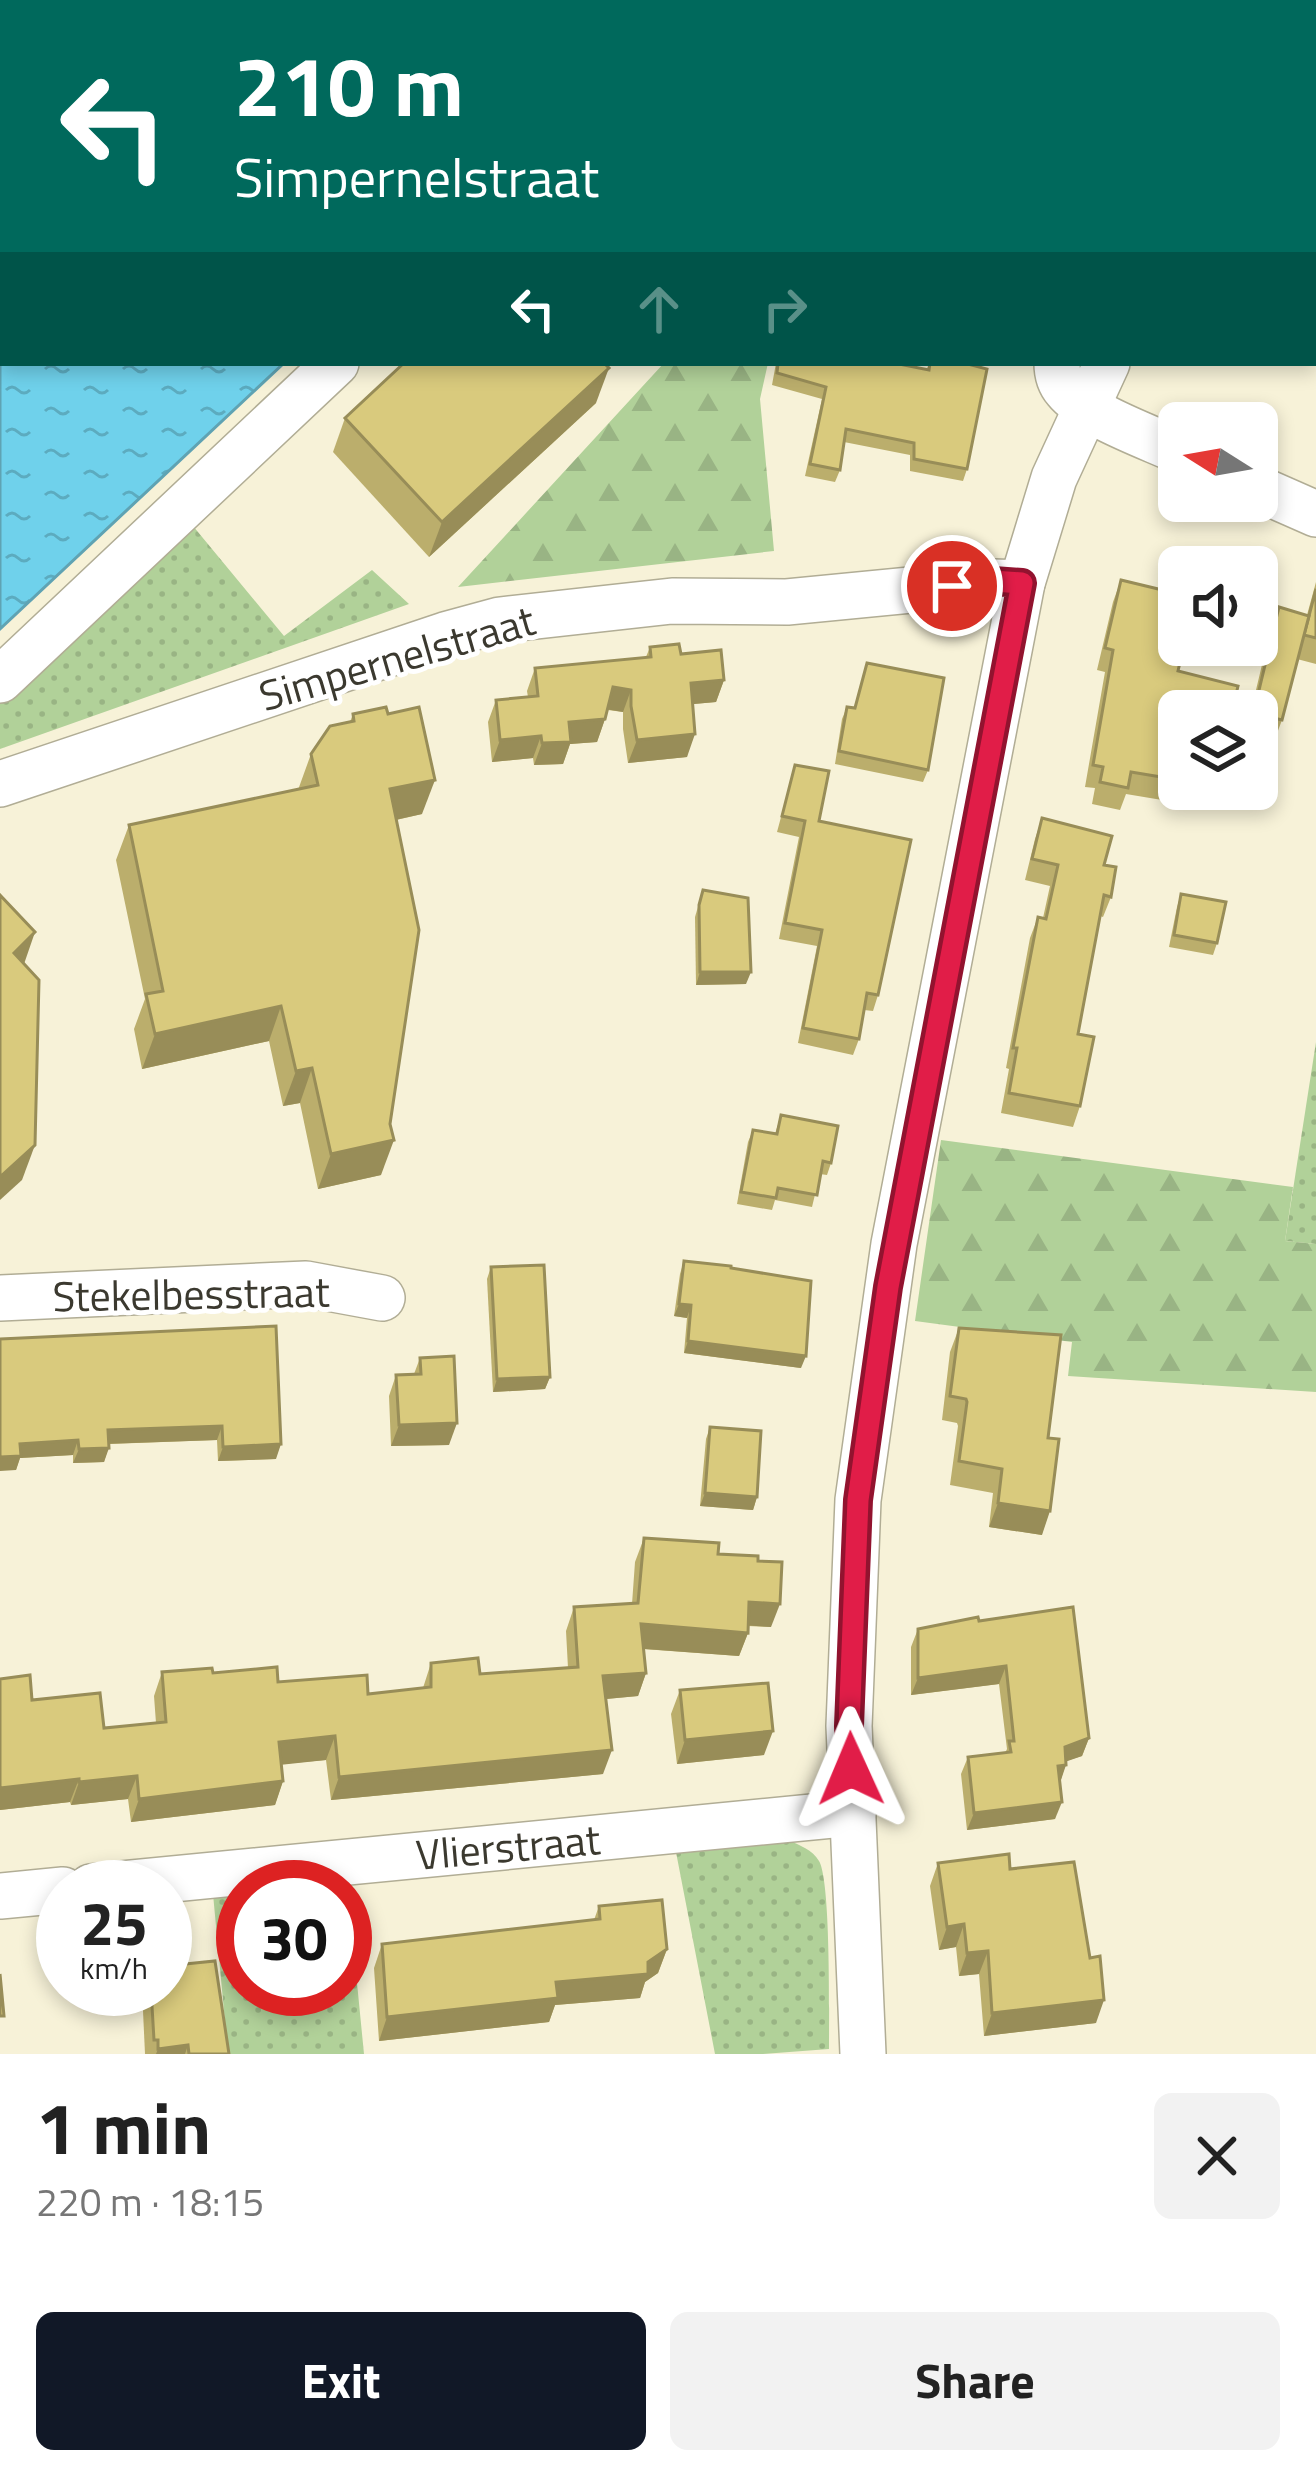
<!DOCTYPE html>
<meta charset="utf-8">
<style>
:root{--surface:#fff;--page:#f2f2f2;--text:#222;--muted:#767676;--accent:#111827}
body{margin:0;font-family:"Titillium Web",sans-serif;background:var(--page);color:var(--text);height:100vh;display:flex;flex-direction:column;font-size:45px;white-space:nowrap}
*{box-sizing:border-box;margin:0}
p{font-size:39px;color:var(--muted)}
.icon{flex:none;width:66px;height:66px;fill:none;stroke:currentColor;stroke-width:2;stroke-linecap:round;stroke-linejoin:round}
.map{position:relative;height:2054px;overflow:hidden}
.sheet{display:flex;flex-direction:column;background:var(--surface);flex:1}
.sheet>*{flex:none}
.hud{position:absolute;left:0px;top:0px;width:1317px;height:366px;box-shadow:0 6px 18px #0003;background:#00695c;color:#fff;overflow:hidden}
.needle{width:78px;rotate:281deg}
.controls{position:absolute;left:1158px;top:402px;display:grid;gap:24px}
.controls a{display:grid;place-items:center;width:120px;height:120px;border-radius:18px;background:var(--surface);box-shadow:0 6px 18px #0003;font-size:60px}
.speed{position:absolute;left:36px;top:1860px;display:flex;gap:24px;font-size:60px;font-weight:700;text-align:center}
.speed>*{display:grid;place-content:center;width:156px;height:156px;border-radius:50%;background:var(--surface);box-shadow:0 6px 18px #0003;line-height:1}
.speed small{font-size:30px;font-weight:400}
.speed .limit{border:18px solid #d22;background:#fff;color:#111}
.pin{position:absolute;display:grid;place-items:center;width:102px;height:102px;color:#fff;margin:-51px;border:6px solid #fff;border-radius:50%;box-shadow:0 3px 12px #0007}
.me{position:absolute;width:132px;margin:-66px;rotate:359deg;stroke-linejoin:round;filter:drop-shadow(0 0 9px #0008)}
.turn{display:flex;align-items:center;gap:42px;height:252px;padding:0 36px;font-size:54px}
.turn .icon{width:156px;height:156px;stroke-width:2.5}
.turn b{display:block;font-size:84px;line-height:102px}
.lanes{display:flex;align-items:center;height:114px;padding:0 36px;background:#0003;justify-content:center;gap:60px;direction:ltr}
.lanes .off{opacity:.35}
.round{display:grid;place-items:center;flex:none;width:126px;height:126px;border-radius:18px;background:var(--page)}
.headline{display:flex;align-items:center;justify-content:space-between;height:204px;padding:0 36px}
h1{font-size:72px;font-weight:700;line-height:90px}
.primary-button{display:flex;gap:24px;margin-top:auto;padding:24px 36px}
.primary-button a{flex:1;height:138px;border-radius:18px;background:var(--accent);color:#fff;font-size:48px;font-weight:700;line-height:138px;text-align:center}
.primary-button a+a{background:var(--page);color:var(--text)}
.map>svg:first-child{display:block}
.grass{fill:url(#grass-dots)}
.forest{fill:url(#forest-firs)}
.water{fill:url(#water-ripples);stroke:#5fa3b3;stroke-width:3}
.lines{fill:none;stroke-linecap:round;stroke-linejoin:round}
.minor-casing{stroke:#b1ad95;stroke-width:48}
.minor{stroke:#fff;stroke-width:45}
.wall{fill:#bbae6c}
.shaded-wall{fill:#988d58}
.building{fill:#d9ca7d;stroke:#988d58;stroke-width:3}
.route-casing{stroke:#92132f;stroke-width:30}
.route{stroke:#e11d48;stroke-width:21}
.labels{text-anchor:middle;stroke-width:10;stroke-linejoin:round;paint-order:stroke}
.street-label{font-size:42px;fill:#3b392f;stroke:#fff}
</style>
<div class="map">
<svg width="1316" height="2054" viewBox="0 0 1316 2054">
<defs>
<pattern id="grass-dots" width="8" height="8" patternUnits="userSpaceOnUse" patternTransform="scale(3)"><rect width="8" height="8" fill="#b1d199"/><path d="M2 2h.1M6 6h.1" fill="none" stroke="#99b484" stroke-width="1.8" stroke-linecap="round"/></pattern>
<pattern id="forest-firs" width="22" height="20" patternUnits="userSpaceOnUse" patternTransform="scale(3)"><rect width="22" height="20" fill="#b1d199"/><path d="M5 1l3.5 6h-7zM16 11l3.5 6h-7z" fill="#99b484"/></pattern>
<pattern id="water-ripples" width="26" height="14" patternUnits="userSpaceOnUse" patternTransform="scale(3)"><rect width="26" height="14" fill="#6fd1eb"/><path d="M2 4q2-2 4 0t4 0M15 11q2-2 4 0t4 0" fill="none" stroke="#5cabbf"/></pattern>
</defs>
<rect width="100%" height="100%" fill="#f7f2d8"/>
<g class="grass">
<polygon points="193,526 284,636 372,570 409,604 0,749 0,697"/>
<polygon points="1316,1042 1316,1244 1285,1241"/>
<path d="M 788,1840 C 799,1845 813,1850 819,1861 C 831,1881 829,2016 829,2049 L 763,2054 L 715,2054 L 675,1847 Z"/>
<polygon points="347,1881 364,2054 228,2054 213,1894 243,1891 243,1989 345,1989 345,1887 283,1887"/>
</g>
<g class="forest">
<polygon points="664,363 768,363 760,399 774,551 458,587"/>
<polygon points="941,1140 1293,1187 1285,1241 1316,1244 1316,1392 1068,1376 1072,1342 915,1321"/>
</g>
<polygon class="water" points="0,0 672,0 669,3 3,3 3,363 284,363 0,629"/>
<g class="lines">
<defs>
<g id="minor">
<polyline points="718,3 721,0"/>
<polyline points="1127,3 1128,0"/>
<polyline points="1274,3 1275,0"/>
<path d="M 1057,363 C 1057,372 1059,382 1066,390 C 1086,415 1149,437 1179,451"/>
<polyline points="1257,488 1316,514"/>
<polyline points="0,680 336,363"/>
<polyline points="0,784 445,635 500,620 672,601 787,602 993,582 1022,583"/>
<polyline points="0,1298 306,1284 382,1298"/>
<polyline points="91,1887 853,1813"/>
<polyline points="0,1896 63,1890"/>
<polyline points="863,2054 849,1726 858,1500 894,1244 1022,583 1054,478 1107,363"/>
</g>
</defs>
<use href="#minor" class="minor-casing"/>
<use href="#minor" class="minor"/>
</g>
<g class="wall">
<polygon points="1316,314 1316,354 1314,353 1314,319"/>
<polygon points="776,363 894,363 927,369 929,363 964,363 967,469 963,481 910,471 910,455 844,442 840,470 835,482 805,476 822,399 772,385"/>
<polygon points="596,403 429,557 333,452 345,418"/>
<polygon points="1121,580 1178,671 1179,789 1191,789 1186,804 1126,794 1120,810 1092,804 1095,788 1085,787 1105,672 1097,670 1113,602"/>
<polygon points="1316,582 1316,664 1297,659 1282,720 1273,744 1257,740 1257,711 1251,711 1270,631 1279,607 1307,615"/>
<polygon points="650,647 681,654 724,680 716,702 693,704 687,757 628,763 623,729 623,712 608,710 597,742 570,744 563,764 534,765 533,758 492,762 488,722 496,700 528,697 527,691 535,668 646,657"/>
<polygon points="867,663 928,770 923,782 835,764 842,719 847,707 854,708"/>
<polygon points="353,714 422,814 396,820 381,1175 318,1189 300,1103 283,1106 269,1041 142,1069 134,1029 145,999 116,860 129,825 298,790 311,754 350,722"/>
<polygon points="795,765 819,821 878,995 873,1011 864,1010 859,1039 853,1055 798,1043 817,946 779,939 799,837 777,832"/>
<polygon points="1042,818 1104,865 1111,897 1103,917 1100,916 1078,1034 1080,1106 1073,1127 1001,1113 1009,1069 1006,1068 1030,938 1038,917 1043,918 1050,886 1025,880 1035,839"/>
<polygon points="703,890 746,984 696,985 695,917"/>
<polygon points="1181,894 1217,943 1213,955 1169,947 1177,907"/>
<polygon points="781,1115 831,1163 827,1175 820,1174 812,1207 775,1200 772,1210 737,1204 748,1142 753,1130 775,1134"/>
<polygon points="684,1261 731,1268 801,1368 684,1353 687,1318 674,1316 680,1274"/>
<polygon points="491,1267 550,1377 545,1389 493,1392 487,1279"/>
<polygon points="276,1326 276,1459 218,1461 217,1440 109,1444 104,1462 73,1463 73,1455 20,1458 16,1470 0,1339"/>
<polygon points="959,1328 1048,1438 1042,1535 989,1527 993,1493 950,1485 958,1426 957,1423 942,1420 950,1352"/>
<polygon points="420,1358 449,1445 391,1446 389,1396 396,1375 414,1374"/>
<polygon points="710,1427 757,1497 753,1510 700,1506 706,1439"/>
<polygon points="644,1538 758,1561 771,1627 748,1626 748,1633 739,1656 643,1649 646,1673 638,1696 606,1699 603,1774 331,1800 326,1760 281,1764 283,1781 275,1805 131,1822 128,1799 71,1805 70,1802 0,1810 0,1679 32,1700 104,1728 156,1723 154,1696 162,1672 213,1673 368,1694 423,1688 431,1663 480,1674 568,1668 566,1631 574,1607 632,1604 635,1562"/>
<polygon points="979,1621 1089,1738 1082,1756 1066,1761 1060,1783 1055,1819 967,1830 961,1774 968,1757 1005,1753 1007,1749 999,1684 911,1695 911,1647 918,1629"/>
<polygon points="680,1690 764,1755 677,1764 671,1714"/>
<polygon points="938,1863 1010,1869 1096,2023 984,2036 979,1974 959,1976 956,1947 939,1950 930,1886"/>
<polygon points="599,1906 667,1949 658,1973 645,1982 640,1998 555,2005 549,2022 379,2041 374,1968 382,1944 594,1920"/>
<polygon points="142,1989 165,1989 229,2054 145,2054"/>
</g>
<g class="shaded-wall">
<polygon points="609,368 596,403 429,557 442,522"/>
<polygon points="724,680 716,702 683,705 691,683"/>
<polygon points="613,687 631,690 623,712 605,709"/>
<polygon points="605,719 597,742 570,744 563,764 534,765 542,743 569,722"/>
<polygon points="695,734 687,757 628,763 637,740"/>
<polygon points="541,736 533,758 492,762 500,740"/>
<polygon points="435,780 422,814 377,824 390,789"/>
<polygon points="35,932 23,967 14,953"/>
<polygon points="700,972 751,972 746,984 696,985"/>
<polygon points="281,1006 269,1041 142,1069 155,1034"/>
<polygon points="312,1068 300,1103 283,1106 296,1071"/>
<polygon points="394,1140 381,1175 318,1189 331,1154"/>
<polygon points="35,1145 22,1180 0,1200 0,1177"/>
<polygon points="679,1304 691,1305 687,1318 674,1316"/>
<polygon points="688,1341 806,1356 801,1368 684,1353"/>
<polygon points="550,1377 545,1389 493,1392 497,1379"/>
<polygon points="457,1423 449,1445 391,1446 399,1425"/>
<polygon points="222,1426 217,1440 103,1444 108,1430"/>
<polygon points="78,1440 73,1455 20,1458 16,1470 0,1471 0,1457 20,1444"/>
<polygon points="281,1444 276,1459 218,1461 223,1447"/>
<polygon points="109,1448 104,1462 73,1463 79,1449"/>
<polygon points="705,1493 757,1497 753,1510 700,1506"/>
<polygon points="998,1503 1050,1511 1042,1535 989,1527"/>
<polygon points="749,1602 780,1604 771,1627 741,1625"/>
<polygon points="641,1624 748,1633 739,1656 632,1648"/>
<polygon points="1006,1666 999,1684 911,1695 918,1678"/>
<polygon points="646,1673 638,1696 595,1700 603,1676"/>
<polygon points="773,1731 764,1755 677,1764 685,1740"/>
<polygon points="335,1736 326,1760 270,1766 279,1742"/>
<polygon points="1089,1738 1082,1756 1059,1764 1065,1747"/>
<polygon points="612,1750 603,1774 331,1800 339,1777"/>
<polygon points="1066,1765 1060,1783 1058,1766"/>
<polygon points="137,1776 128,1799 71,1805 79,1782"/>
<polygon points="79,1779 70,1802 0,1810 0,1788"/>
<polygon points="283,1781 275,1805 131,1822 139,1799"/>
<polygon points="1062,1802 1055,1819 967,1830 974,1813"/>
<polygon points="964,1924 956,1947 939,1950 947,1927"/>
<polygon points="667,1949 658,1973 645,1982 640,1998 555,2005 549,2022 379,2041 387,2017 648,1962"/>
<polygon points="988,1951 979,1974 959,1976 967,1953"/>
<polygon points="1104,2000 1096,2023 984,2036 992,2013"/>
<polygon points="188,2045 185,2054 156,2054 158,2049"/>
</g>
<g class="building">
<polygon points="900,0 1058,0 1057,3 900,3"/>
<polygon points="1314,206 1316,207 1316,273 1314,279"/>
<polygon points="404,363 604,363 609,368 442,522 345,418"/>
<polygon points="778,363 894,363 929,370 930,363 964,363 987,369 967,469 914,459 914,443 846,429 840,470 810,464 826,387 777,373"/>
<polygon points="1121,580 1179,594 1179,645 1184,645 1178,671 1238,686 1232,711 1179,711 1179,780 1131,772 1128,788 1100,782 1103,767 1093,765 1113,650 1105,648"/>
<polygon points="1316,589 1316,638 1304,635"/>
<polygon points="1279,607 1309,616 1282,720 1257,714 1257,711 1254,711"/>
<polygon points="679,644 681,654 721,650 724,680 691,683 695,734 637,740 631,706 631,690 613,687 605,719 569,722 571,742 542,743 541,736 500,740 496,700 538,696 535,668 651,657 650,647"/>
<polygon points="867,663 944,678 928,770 839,751 847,707 855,708"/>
<polygon points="386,707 388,714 419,707 435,780 390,789 419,930 390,1124 394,1140 331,1154 312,1068 296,1071 281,1006 155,1034 146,994 163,991 129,825 318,785 311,754 330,726 354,721 353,714"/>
<polygon points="795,765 829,771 819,821 911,840 878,995 867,993 859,1039 803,1028 822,930 785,923 805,821 782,816"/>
<polygon points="1042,818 1112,836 1104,865 1116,867 1111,897 1104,895 1078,1034 1094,1037 1080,1106 1009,1093 1017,1048 1013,1048 1038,917 1046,919 1058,865 1032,859"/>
<polygon points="703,890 748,898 751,972 700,972 699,905"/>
<polygon points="1181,894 1226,902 1217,943 1174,935"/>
<polygon points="0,895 35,932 14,953 39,980 35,1145 0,1177"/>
<polygon points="781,1115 838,1126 831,1163 823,1161 817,1195 778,1188 776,1198 741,1192 753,1130 777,1134"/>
<polygon points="684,1261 731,1266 731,1268 811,1281 806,1356 688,1341 691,1305 679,1304"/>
<polygon points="544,1265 550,1377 497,1379 491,1267"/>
<polygon points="276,1326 281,1444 223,1447 222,1426 108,1430 109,1448 79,1449 78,1440 20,1444 21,1456 0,1457 0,1339"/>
<polygon points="959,1328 1061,1335 1048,1438 1059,1439 1050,1511 998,1503 1002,1469 959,1461 967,1402 966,1399 950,1396"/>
<polygon points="454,1356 457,1423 399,1425 396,1375 421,1374 420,1358"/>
<polygon points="710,1427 761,1431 757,1497 705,1493"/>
<polygon points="644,1538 719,1543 718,1554 758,1556 758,1561 782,1562 780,1604 749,1602 748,1633 641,1624 646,1673 603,1676 612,1750 339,1777 335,1736 279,1742 283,1781 139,1799 137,1776 79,1782 79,1779 0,1788 0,1679 30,1675 32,1700 100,1693 104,1728 166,1722 162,1672 212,1668 213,1673 277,1667 278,1682 367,1675 368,1694 431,1687 431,1663 478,1658 480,1674 578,1667 574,1607 638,1603"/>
<polygon points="1073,1607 1089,1738 1065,1747 1066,1765 1058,1766 1062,1802 974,1813 968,1757 1011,1752 1009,1741 1014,1741 1006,1666 918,1678 918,1629 978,1617 979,1621"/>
<polygon points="768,1683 773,1731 685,1740 680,1690"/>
<polygon points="1009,1854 1010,1869 1074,1862 1090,1958 1100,1956 1104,2000 992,2013 988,1951 967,1953 964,1924 947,1927 938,1863"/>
<polygon points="662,1900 667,1949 648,1962 648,1974 556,1982 558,1998 387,2017 382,1944 600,1919 599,1906"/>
<polygon points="215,1961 229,2054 189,2054 188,2045 158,2049 158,2040 154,2040 151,1989 165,1989 165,1966"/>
<polygon points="0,1974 4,2016 0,2016"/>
</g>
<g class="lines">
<defs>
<polyline id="route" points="851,1769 849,1726 858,1500 888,1287 1022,583 993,581 952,586"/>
</defs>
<use href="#route" class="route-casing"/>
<use href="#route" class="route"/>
</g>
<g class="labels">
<g class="street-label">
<text transform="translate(397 658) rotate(-16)" y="15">Simpernelstraat</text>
<text transform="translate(191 1294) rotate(-1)" y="15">Stekelbesstraat</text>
<text transform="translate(508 1847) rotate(-5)" y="15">Vlierstraat</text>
</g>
</g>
</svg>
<div class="controls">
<a><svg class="needle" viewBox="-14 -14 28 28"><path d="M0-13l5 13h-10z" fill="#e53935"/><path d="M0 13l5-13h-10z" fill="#767676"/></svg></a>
<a><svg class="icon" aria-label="sound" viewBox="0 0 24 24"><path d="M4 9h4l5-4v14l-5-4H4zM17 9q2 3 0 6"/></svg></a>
<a><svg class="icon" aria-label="layers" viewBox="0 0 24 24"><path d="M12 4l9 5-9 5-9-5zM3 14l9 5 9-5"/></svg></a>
</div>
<div class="speed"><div>25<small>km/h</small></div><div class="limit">30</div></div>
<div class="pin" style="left:952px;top:586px;background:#d93025"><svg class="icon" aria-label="arrive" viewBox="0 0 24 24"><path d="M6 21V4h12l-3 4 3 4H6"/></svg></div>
<svg class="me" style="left:851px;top:1769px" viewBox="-20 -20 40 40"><path d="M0-17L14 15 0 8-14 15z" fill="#e11d48" stroke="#fff" stroke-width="4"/></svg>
<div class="hud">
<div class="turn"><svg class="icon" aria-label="left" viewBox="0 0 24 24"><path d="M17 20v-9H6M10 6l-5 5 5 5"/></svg><div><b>210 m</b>Simpernelstraat</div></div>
<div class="lanes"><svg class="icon" aria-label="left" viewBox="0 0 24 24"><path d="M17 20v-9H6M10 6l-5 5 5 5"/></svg><svg class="icon off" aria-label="ahead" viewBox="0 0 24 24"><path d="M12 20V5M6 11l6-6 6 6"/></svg><svg class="icon off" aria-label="right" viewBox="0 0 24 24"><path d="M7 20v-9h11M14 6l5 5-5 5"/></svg></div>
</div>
</div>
<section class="sheet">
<div class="headline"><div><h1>1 min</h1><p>220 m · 18:15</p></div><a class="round"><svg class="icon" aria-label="close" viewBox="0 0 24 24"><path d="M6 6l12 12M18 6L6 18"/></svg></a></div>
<div class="primary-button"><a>Exit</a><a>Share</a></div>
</section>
